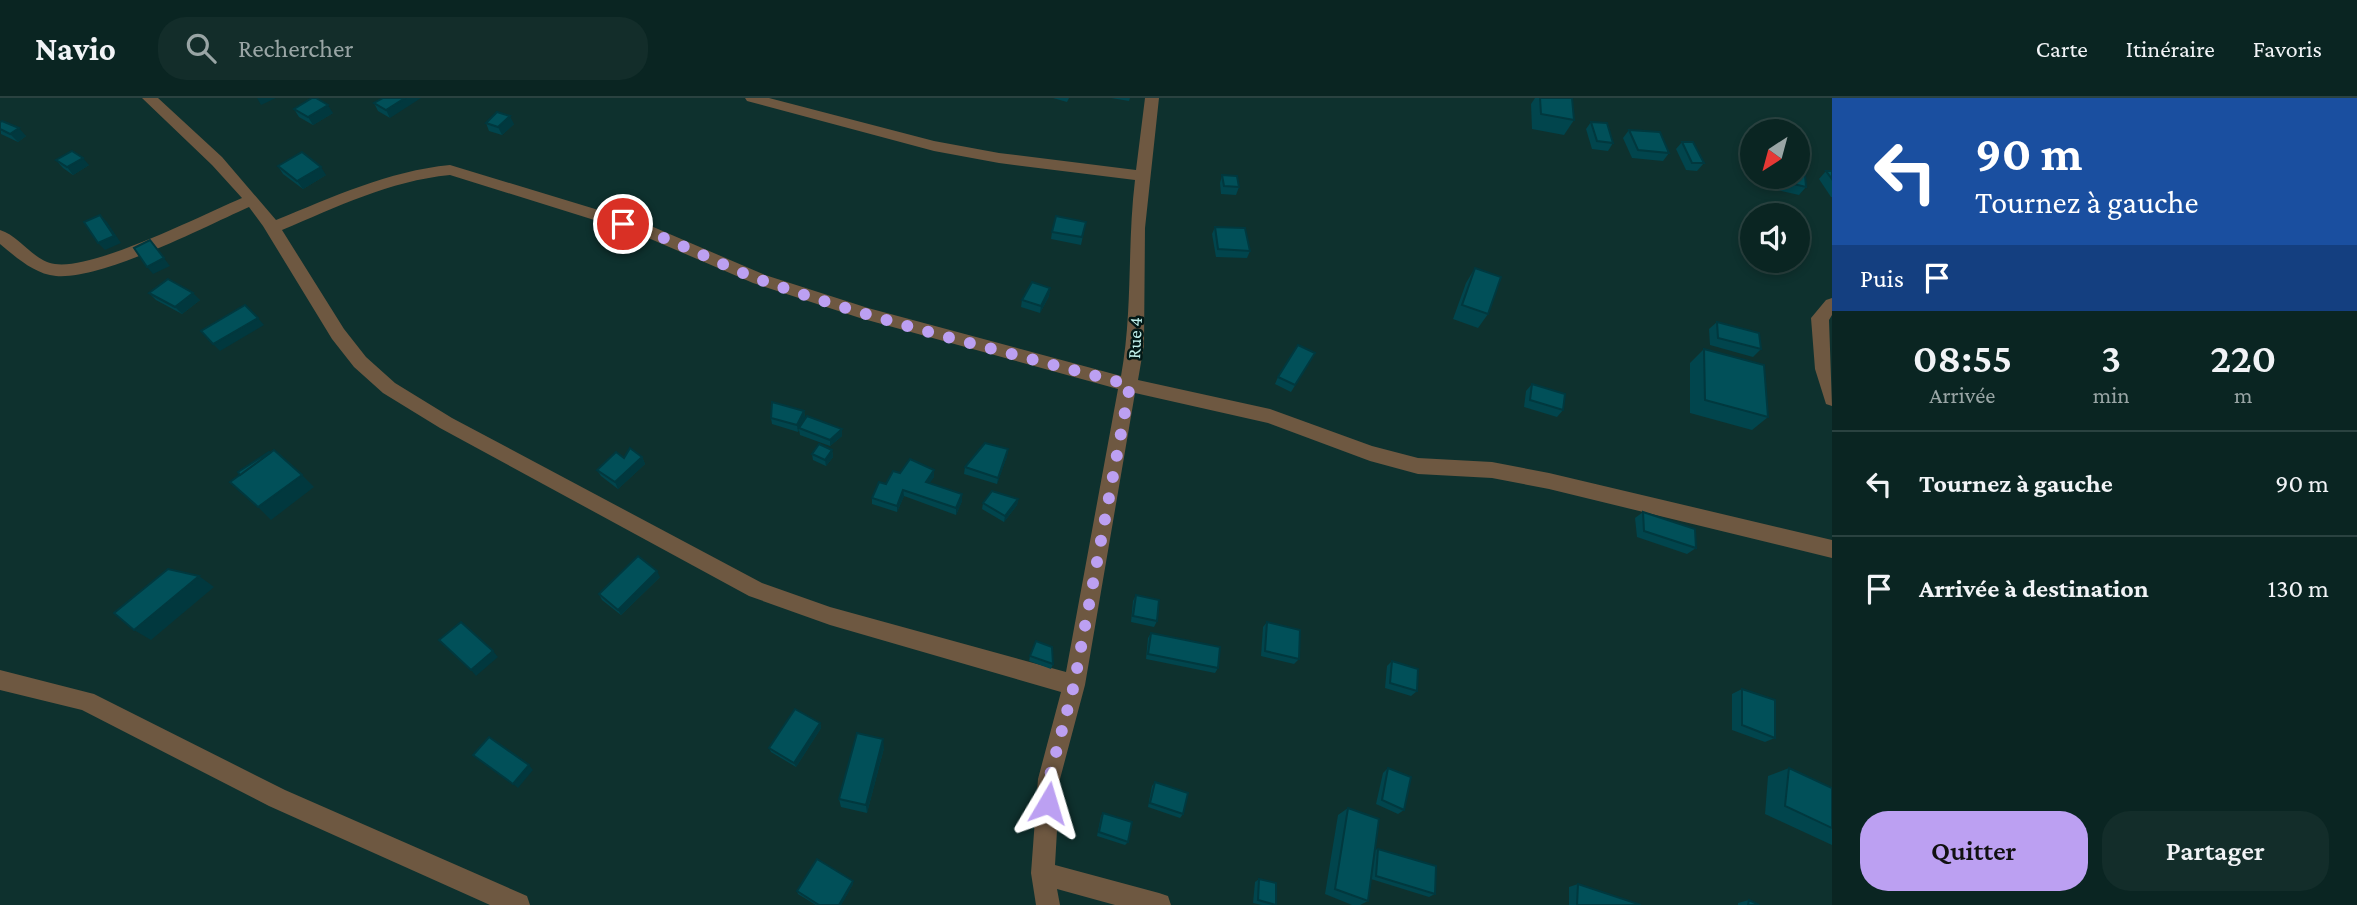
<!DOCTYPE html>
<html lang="fr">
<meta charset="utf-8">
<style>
:root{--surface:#0a2522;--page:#132d2a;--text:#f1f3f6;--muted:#99a5a5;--line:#2a4240;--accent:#bca0f2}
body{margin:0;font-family:"Crimson Pro",serif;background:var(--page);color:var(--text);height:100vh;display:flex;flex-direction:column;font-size:26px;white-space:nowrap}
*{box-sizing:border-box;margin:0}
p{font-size:23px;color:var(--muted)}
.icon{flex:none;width:38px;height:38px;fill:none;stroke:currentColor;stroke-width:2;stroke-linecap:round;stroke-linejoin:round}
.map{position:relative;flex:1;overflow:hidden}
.sheet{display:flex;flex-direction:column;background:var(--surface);width:525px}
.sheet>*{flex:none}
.banner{background:#1a4fa0;color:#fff;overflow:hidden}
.needle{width:46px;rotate:216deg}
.tools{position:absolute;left:1740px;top:21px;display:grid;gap:14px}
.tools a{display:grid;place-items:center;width:70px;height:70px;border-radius:50%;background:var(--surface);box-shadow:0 4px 10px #0003,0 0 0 2px var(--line);font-size:35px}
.pin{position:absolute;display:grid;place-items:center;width:60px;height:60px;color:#fff;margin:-30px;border:4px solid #fff;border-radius:50%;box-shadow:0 2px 7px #0007}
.me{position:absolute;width:77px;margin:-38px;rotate:7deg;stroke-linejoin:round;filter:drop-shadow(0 0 5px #0008)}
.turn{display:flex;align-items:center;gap:24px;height:147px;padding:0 28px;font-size:32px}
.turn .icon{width:91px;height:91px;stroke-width:2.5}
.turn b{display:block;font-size:49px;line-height:60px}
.then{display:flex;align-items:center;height:66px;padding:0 28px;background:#0003;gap:14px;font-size:26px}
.eta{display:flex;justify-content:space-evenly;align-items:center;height:119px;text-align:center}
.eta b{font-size:42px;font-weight:600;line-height:49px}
.primary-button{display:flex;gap:14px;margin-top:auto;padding:14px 28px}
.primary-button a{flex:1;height:80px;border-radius:28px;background:var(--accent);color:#111;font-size:28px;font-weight:600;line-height:80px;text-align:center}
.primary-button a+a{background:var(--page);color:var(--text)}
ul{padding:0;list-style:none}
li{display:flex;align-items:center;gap:21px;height:105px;padding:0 28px;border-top:2px solid var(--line)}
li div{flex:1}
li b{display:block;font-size:26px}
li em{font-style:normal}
header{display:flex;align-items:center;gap:42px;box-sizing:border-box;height:98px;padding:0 35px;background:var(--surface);border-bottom:2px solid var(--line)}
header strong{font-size:33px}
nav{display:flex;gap:38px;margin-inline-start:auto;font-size:24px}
.search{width:490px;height:63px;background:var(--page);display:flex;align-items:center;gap:18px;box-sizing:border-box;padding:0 24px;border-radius:28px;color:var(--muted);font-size:26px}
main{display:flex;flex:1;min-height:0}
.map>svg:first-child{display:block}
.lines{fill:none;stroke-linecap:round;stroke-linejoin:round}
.minor{fill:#6e5841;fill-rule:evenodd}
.wall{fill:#01454d}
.shaded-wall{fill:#01383e}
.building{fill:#015059;stroke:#01383e;stroke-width:2}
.route{stroke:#bca0f2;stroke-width:12;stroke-dasharray:0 21.6}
.labels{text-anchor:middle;stroke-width:5;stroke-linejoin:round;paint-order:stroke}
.street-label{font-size:19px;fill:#bfefea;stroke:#021816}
</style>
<header>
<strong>Navio</strong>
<div class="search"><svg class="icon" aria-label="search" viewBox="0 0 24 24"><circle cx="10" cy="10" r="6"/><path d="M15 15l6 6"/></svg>Rechercher</div>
<nav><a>Carte</a><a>Itinéraire</a><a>Favoris</a></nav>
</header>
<main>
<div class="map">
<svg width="1832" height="807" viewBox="0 0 1832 807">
<rect width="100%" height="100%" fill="#0e312e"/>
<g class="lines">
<g class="minor">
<path d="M 142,0 L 158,0 L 222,59 L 276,122 C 333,99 388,73 450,67 L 651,128 L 765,177 L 868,210 L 1121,278 C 1133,213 1127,147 1135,82 L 999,65 L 934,53 L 747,3 L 745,0 L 769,0 L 934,43 L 999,55 L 1136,72 L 1145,0 L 1159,0 L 1145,130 L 1144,247 L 1138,282 L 1270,311 L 1372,348 L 1418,360 L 1492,364 L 1549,375 L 1832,442 L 1832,460 L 1549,391 L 1492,380 L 1418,376 L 1370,363 L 1268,325 L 1135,295 L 1085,587 L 1060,681 L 1055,767 L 1159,795 L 1168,798 L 1171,807 L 1115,807 L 1057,791 L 1060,807 L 1036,807 L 1031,775 L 1038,681 L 1061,594 L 830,527 L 749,498 L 440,330 L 383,295 L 354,269 L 332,241 L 263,128 L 249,109 C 204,129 102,182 56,178 C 34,176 16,159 0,146 L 0,132 C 20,138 33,163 55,166 C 94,172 202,117 242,100 L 212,67 ZM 450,77 L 639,136 L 753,185 L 860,220 L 1118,291 L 1066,574 L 830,509 L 762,485 L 452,320 L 395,285 L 366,259 L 344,231 L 282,132 C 337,109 389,83 450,77 Z"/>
<polygon points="1832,200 1832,217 1829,222 1832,308 1826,306 1815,271 1811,220 1826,202"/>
<polygon points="0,572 94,596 285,692 527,798 530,807 490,807 269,708 82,612 0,592"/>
</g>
</g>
<g class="wall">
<polygon points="383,0 390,20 378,13 374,5"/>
<polygon points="1053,0 1069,0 1067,4"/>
<polygon points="1111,0 1130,0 1129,3"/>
<polygon points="1535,0 1572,0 1574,22 1564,37 1532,31 1531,6"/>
<polygon points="294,11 333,15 313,27 299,19"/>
<polygon points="0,24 26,38 18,44 1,36"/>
<polygon points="1591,24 1613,45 1608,53 1592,51 1586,31"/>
<polygon points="486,25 514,26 502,37 489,33"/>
<polygon points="1629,32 1669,55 1663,63 1632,60 1623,40"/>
<polygon points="1682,44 1704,65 1697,73 1686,72 1676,51"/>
<polygon points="56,62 89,67 73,77 63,70"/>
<polygon points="278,68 326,77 303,91 283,76"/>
<polygon points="1826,73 1832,73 1832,99 1831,99 1819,81"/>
<polygon points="1222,77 1239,89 1236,97 1221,96 1220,85"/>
<polygon points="1773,79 1797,79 1806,89 1799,97 1773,91"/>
<polygon points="1086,124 1081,147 1051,141 1052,134"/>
<polygon points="1215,129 1250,153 1247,160 1216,159 1212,136"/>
<polygon points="1475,170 1488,216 1478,230 1453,221 1466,185"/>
<polygon points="1050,190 1049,198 1040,215 1021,209 1022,202"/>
<polygon points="149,195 200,202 182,216 156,202"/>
<polygon points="1717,224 1761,251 1753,259 1710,247 1709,231"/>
<polygon points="1704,251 1768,319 1752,332 1690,315 1690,265"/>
<polygon points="1315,255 1291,294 1275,286 1278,279"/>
<polygon points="1532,286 1563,312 1557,319 1524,309 1526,293"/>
<polygon points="804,313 805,320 842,331 842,338 830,348 800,337 799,332 798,334 772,326 771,320"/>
<polygon points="1008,351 1007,358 997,386 964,376 965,369"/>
<polygon points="832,352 833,359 826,368 813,362 812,356"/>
<polygon points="642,359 645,366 618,391 601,378 597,372 624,360"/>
<polygon points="900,375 934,379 929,385 962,396 962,403 956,417 904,398 897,414 872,406 872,400"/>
<polygon points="1018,401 1017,407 1004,424 982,411 983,405"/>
<polygon points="1643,414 1696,450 1687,456 1637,439 1635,420"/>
<polygon points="660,479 621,517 602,502 599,496"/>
<polygon points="1136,497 1157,523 1154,529 1131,524 1133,503"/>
<polygon points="1267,524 1299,561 1294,566 1261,558 1263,529"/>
<polygon points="1151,535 1218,570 1215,575 1146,561 1148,540"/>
<polygon points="1030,558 1053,566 1051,571 1029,563"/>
<polygon points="1392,563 1417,593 1411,598 1385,590 1387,568"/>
<polygon points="1742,591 1775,640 1765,644 1732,632 1732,596"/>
<polygon points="820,625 821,630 796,669 771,654 769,650"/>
<polygon points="884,650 867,715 841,709 839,701"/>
<polygon points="1388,670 1404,712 1398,716 1376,706 1383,675"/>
<polygon points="1789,670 1832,690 1832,747 1765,716 1768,678"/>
<polygon points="1155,684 1183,716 1180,720 1148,709 1152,688"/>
<polygon points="1348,710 1375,752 1378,751 1435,796 1429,799 1371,781 1368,803 1360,807 1352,807 1325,796 1338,717"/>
<polygon points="1103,715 1128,744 1125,747 1097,738 1101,718"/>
<polygon points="1259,781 1276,807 1262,807 1253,805 1255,784"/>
<polygon points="853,786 841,807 816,807 798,796 797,793"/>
<polygon points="1578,786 1641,807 1569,807 1569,789"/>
<polygon points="1749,802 1759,807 1738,807 1738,805"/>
</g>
<g class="shaded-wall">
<polygon points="257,0 276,0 261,7"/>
<polygon points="405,0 421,0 390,20 386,12"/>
<polygon points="328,7 333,15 313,27 308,19"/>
<polygon points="510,18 514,26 502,37 498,29"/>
<polygon points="19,30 26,38 18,44 10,36"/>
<polygon points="83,60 89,67 73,77 67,69"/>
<polygon points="321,69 326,77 303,91 297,83"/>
<polygon points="100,117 107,124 121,145 105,152 98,145"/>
<polygon points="150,142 170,168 153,176 147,169"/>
<polygon points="1050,190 1049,198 1040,215 1041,208"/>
<polygon points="193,195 200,202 182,216 175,209"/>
<polygon points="258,220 264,227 220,253 213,246"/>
<polygon points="804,313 805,320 799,330 798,334 797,327"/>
<polygon points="842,331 842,338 830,348 830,342"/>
<polygon points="1008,351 1007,358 997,386 998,380"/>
<polygon points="832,352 833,359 826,368 825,362"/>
<polygon points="642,359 645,366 618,391 615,384"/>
<polygon points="934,372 934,379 926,391 926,384"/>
<polygon points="302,377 314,389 271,422 258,409"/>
<polygon points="903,392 904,398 897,414 897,408"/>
<polygon points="962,396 962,403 956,417 956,410"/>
<polygon points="1018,401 1017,407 1004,424 1005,418"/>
<polygon points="657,473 660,479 621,517 618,512"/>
<polygon points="199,478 214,489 151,542 134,532"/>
<polygon points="493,553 498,559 476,578 471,572"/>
<polygon points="820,625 821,630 796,669 794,665"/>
<polygon points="883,641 884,650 867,715 866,707"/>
<polygon points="529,667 533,672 518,690 513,686"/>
<polygon points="853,783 853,786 841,807 839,807"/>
</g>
<g class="building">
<polygon points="312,0 316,0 328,7 308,19 294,11"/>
<polygon points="383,0 405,0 386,12 374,5"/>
<polygon points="1540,0 1572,0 1574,22 1541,16"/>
<polygon points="497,14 510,18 498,29 486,25"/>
<polygon points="2,23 19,30 10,36 0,31 0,24"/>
<polygon points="1591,24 1607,25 1613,45 1597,43"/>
<polygon points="1629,32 1660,34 1669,55 1638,52"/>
<polygon points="1682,44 1693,44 1704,65 1692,65"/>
<polygon points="72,53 83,60 67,69 56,62"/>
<polygon points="302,54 321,69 297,83 278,68"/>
<polygon points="1826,73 1832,73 1832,81"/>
<polygon points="1797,75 1805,77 1806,89 1781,83 1780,79 1797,79"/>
<polygon points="1222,77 1237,78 1239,89 1224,88"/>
<polygon points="100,117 114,138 98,145 84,124"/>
<polygon points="1056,118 1086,124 1082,139 1052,134"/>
<polygon points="1215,129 1245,130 1250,153 1218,151"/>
<polygon points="150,142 164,160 147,169 134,150"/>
<polygon points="1475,170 1501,179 1488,216 1462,207"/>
<polygon points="168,181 193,195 175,209 149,195"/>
<polygon points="1032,184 1050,190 1041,208 1022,202"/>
<polygon points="245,207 258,220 213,246 201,233"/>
<polygon points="1717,224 1759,235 1761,251 1718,240"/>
<polygon points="1298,247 1315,255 1295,287 1278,279"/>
<polygon points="1704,251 1764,267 1768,319 1705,302"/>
<polygon points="1532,286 1565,296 1563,312 1530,302"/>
<polygon points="772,304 804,313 797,327 771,320"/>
<polygon points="807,318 842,331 830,342 799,330"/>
<polygon points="985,345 1008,351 998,380 965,369"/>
<polygon points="819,346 832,352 825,362 812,356"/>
<polygon points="630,350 642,359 615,384 597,372 616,354 624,360"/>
<polygon points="274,352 302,377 258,409 230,384"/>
<polygon points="269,354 270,355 240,377 238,374"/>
<polygon points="910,361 934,372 926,384 962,396 956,410 903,392 897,408 872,400 879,384 886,386 893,373 900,375"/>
<polygon points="992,393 1018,401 1005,418 983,405"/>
<polygon points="1643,414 1695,431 1696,450 1644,433"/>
<polygon points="638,458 657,473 618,512 599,496"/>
<polygon points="168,471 199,478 134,532 114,515"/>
<polygon points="1136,497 1159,502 1157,523 1133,518"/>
<polygon points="461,524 493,553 471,572 439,542"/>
<polygon points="1267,524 1300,532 1299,561 1265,553"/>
<polygon points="1151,535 1220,549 1218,570 1148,556"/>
<polygon points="1036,543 1052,549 1053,566 1030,558"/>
<polygon points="1392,563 1418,571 1417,593 1390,585"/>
<polygon points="1742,591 1775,602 1775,640 1742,627"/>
<polygon points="795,611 820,625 794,665 769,650"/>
<polygon points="857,635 883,641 866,707 839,701"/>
<polygon points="489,639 529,667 513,686 473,657"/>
<polygon points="1388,670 1411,679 1404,712 1382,702"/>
<polygon points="1789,670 1832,690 1832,730 1785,708"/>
<polygon points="1155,684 1188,695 1183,716 1150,705"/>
<polygon points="1348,710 1379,721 1368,803 1335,791"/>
<polygon points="1103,715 1132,724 1128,744 1099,734"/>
<polygon points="1378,751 1436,768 1435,796 1376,778"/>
<polygon points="817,761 853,783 839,807 819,807 797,793"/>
<polygon points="1259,781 1276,785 1276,807 1258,802"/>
<polygon points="1578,786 1641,807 1577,807"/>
<polygon points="1749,802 1759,807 1748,807"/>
</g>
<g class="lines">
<path class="route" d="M 623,126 C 671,139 715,165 761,182 C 882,225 1007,254 1130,287 L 1074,587 L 1049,681 L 1048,705"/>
</g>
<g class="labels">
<g class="street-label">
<text transform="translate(1134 240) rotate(-87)" y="7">Rue 4</text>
</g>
</g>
</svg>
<div class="tools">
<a><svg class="needle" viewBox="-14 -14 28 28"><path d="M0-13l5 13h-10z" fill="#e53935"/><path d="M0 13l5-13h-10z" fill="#99a5a5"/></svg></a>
<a><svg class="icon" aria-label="sound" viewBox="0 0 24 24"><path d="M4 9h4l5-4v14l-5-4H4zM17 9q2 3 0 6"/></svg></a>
</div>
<div class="pin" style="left:623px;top:126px;background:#d93025"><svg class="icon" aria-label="arrive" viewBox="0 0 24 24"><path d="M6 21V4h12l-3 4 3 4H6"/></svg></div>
<svg class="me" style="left:1048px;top:705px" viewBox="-20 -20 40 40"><path d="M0-17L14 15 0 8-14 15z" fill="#bca0f2" stroke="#fff" stroke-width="4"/></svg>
</div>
<section class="sheet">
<div class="banner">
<div class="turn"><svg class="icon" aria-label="left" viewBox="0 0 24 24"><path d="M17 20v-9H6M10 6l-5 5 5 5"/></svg><div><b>90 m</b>Tournez à gauche</div></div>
<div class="then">Puis<svg class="icon" aria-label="arrive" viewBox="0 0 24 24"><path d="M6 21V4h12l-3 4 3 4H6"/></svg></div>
</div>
<div class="eta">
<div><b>08:55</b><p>Arrivée</p></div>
<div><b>3</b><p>min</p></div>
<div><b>220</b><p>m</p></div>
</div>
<ul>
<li><svg class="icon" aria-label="left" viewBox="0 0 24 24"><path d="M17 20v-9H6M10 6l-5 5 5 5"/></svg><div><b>Tournez à gauche</b></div><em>90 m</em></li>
<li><svg class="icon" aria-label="arrive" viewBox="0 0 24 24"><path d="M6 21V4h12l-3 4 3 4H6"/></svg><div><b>Arrivée à destination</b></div><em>130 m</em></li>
</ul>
<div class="primary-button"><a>Quitter</a><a>Partager</a></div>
</section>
</main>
